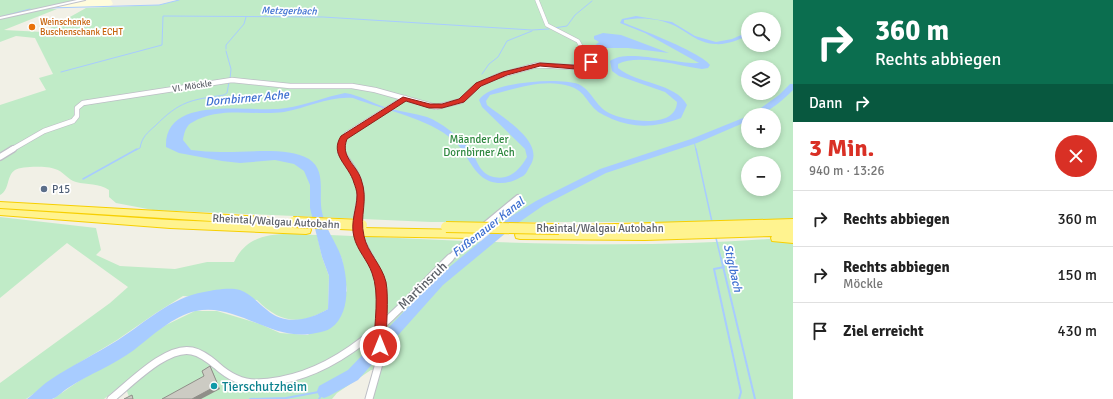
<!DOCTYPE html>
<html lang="de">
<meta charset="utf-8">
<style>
:root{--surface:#fff;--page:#f2f2f2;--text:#222;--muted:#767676;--line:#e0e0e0;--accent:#d93025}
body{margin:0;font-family:Signika,sans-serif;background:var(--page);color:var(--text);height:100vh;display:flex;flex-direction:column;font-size:15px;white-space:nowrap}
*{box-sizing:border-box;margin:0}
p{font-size:13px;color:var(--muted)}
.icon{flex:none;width:22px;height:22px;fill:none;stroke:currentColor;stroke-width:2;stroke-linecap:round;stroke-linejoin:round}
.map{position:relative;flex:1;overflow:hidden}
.side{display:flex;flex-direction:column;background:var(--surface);width:320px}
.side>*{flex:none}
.guide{background:#0b6e4f;color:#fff;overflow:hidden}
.fabs{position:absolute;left:741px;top:12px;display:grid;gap:8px}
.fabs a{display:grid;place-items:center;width:40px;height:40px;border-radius:50%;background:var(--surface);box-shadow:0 2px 6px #0003;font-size:20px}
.pin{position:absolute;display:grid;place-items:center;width:34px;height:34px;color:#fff;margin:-17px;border-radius:8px;box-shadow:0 2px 6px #0006}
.me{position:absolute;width:44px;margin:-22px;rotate:0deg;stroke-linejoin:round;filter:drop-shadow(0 0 3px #0008)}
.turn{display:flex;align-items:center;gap:14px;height:84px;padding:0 16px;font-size:18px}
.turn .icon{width:52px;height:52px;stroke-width:2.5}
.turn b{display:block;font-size:28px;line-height:34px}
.then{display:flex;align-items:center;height:38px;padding:0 16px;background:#0003;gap:8px;font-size:15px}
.round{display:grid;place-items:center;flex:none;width:42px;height:42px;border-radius:21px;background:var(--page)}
.head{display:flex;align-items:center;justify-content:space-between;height:68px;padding:0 16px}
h1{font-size:24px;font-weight:800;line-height:30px;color:var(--accent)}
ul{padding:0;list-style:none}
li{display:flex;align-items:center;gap:12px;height:56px;padding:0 16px;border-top:1px solid var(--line)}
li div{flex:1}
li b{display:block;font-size:15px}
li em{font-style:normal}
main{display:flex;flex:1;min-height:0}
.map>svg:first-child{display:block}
.commercial{fill:#fffcdd}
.green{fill:#c0ebc7;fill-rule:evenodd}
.water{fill:#a8ccff}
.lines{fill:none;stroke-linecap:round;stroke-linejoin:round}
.stream-far2{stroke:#a8ccff;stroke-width:1}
.stream-far1{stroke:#a8ccff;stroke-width:1.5}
.stream{stroke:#a8ccff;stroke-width:2}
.river{fill:#a8ccff;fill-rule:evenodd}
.street-far3-casing{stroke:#bdbfc6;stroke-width:4.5}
.street-far2-casing{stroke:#bdbfc6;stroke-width:6}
.street-far1-casing{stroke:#bdbfc6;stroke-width:8}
.street-casing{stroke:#bdbfc6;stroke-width:9}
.secondary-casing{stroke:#c0c2ca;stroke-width:2}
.highway-casing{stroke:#f7cf00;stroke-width:2}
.street-far3{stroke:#fff;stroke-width:3.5}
.street-far2{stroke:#fff;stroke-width:4.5}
.street-far1{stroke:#fff;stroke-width:5.5}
.street{stroke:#fff;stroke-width:7}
.secondary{fill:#fff;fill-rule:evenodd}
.highway{fill:#fff38f;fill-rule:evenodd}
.highway-bridge-casing{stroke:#f7cf00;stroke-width:12;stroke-linecap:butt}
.highway-bridge{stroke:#fff38f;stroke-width:10}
.shaded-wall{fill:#8f8e88}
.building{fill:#cccbc3;stroke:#8f8e88}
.route{fill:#d93025;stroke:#8d1f18}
.food-dot{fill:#e8710a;stroke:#fff;stroke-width:1.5}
.service-dot{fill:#5c6f8a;stroke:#fff;stroke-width:1.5}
.culture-dot{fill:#0f9aa8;stroke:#fff;stroke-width:1.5}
.labels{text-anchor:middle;stroke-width:3.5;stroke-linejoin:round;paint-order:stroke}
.far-food-label{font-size:9px;fill:#c56008;stroke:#fff;text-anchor:start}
.far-street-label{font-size:9px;fill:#5d6068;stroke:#fff}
.far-water-label{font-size:10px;font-style:italic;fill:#3d6fd0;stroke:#fff}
.park-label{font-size:11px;fill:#2d873e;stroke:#fff}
.service-label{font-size:11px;fill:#4e5e75;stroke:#fff;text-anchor:start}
.street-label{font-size:11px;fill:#5d6068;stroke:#fff}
.water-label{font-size:12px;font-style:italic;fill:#3d6fd0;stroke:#fff}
.near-street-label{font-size:13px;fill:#5d6068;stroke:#fff}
.near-culture-label{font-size:13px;fill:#0d838f;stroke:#fff;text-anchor:start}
</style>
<main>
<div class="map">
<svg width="793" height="399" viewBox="0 0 793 399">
<rect width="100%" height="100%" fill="#f1f0e6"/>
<polygon class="commercial" points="89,0 111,0 113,4 109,7 49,7"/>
<g class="green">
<polygon points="0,0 80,0 0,18"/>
<path d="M 179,0 L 793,0 L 793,219 L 729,222 L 431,222 L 153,210 L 116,203 L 109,197 L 109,190 C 99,183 87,185 76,182 C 68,180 63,171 55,169 C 47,166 22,166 15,170 C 6,176 10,190 0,195 L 0,105 L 46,90 L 39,78 L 53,74 L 35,38 L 16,36 L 0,42 L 0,19 L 40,9 L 57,9 L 4,30 L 43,32 L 86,8 L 159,5 ZM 748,19 L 774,19 L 774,45 L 748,45 ZM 748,67 L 774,67 L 774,93 L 748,93 ZM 748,115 L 774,115 L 774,141 L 748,141 ZM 748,163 L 774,163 L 774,189 L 748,189 Z"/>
<path d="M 0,217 L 96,228 L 101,250 L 96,255 L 120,266 L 175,269 L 207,262 L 234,262 C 250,228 285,234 317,235 L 322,257 L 329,276 L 328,309 C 300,326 280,323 257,300 L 183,296 L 156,313 L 117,340 L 77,364 L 26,399 L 0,399 L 0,383 L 110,303 L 128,287 L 67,243 L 0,298 Z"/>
<path d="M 330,235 C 484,242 639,251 793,237 L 793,399 L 366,399 L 374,370 L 371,370 L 337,393 L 332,399 L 127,399 L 129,397 L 124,383 L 104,399 L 53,399 L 76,383 L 166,325 L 195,311 L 217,311 L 260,324 L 280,333 L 308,335 L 347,291 L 342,259 Z"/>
</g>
<g class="water">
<path d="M 636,16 L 672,22 L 695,36 L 716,42 L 732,39 L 748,32 L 748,36 C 737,40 727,45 715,44 C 697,43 688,32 673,25 C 659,18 639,17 624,20 L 624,23 C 640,29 702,53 710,65 L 708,68 L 702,69 C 680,66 638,53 618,64 L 618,68 C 637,84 676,83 687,105 L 681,118 C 657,127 636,129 612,119 C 607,116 600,114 596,110 C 585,100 585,91 569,86 C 543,78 515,89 490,95 L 486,101 L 487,105 C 503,118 546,142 530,166 C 527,171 526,175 521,177 C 511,183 500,185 489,181 C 471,173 467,151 453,140 C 428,118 384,110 353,98 C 329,96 307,108 284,112 C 255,116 219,106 193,122 C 186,125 184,133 183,140 L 191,150 C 201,151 211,152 220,152 C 245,153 286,146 309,159 C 327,171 318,194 322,212 C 325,229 337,243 342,259 C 348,280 351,314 331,328 C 327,331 321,332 316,333 C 272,343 237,302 196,311 C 173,316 152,336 134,350 C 114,365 89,374 68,388 C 63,391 57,398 52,399 C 45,399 34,399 27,399 C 35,393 42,385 50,380 C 72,365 96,354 118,340 C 146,322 170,298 204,292 C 214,290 230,287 240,290 C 251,294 258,303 267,310 C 285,326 309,320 328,309 L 329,276 L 322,257 L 310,208 L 310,185 L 304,171 L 294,164 L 275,160 L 240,163 L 222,161 L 179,153 L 166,147 C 164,92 254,114 286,108 C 306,105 325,97 345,93 C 360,95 373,104 388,108 C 401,112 414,113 427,117 C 441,122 459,137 469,148 C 477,157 477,170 490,176 C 508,182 519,171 527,157 L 525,149 L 482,107 L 479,100 C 489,82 558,77 578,84 C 592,90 595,106 609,113 C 625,121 676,130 677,102 L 665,92 L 619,76 L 612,71 L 610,61 C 628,48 678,65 699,63 L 645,33 L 620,23 L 622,19 Z"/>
<polygon points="603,33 621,35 669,53 628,48 592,48 599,42 594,39 594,36"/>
</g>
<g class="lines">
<g class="stream-far2">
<polyline points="49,8 159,5 179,0"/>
<polyline points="0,17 30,9"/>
<polyline points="554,28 567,26 575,15 592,1"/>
<polyline points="226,49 226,45 244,24 246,17"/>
<polyline points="226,51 231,69 230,79"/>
<polyline points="61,72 162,45 163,16 323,17 532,30 549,29"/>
<polyline points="482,74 489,64 498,57 507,41 532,31"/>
<polyline points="694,141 696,150"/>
<path d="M 136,150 L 140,148 C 142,137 147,133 155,126 C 180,101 190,100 224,95 L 227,93 L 229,82"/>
</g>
<g class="stream-far1">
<polyline points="696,149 712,222"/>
<polyline points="83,179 137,149"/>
<polyline points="716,238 721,259"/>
</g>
<g class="stream">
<polyline points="721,258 755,399"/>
<polyline points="724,267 714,269 741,392 739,399"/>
<polyline points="250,399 286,398 324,391"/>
<polyline points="319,399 324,391"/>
</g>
<g class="river">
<path d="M 790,84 L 793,84 L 793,90 C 782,101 767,115 751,115 L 779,95 Z"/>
<polygon points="748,116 748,121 697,143 606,173 544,205 518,223 443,285 358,380 329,396 324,398 319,396 317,391 319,386 348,370 435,279 510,217 536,201 600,169 691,139"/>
</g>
<defs>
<g id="street-far3">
<polyline points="537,0 547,25 578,41 592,66"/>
<polyline points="533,66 554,66"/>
</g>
<g id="street-far2">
<polyline points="11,150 44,131 73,121 77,116 77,108 83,103 232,80 290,86 352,86 375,90 436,107 461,101 478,85 498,76 537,65 587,68 592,65"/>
<polyline points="341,150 342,141 347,134 405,98"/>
</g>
<g id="street-far1">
<path d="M 341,149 L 341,152 C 348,163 358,174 360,188 C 362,199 358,208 357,218 C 356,234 364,246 371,259"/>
<polyline points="0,157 13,149"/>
<polyline points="449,259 484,226 518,198"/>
</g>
<g id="street">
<path d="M 111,399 C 130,384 167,345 192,351 C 201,353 209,359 216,365 C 227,375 240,383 256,383 C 340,381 395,312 450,258"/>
<polyline points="369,399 380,360 381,283 370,258"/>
</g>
<polygon id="secondary" points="77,0 85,0 0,19 0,17"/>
<g id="highway">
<polygon points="0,202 267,217 272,221 267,225 306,226 310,227 311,230 310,233 306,234 170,228 0,215 0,209 170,220 262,224 0,208"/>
<polygon points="793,219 793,227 612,232 793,227 793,235 790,235 793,235 793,243 772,241 771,238 772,236 645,240 520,239 516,238 515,235 516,232 520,231 577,232 576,229 577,226 581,225"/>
<polygon points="362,228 469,230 473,231 474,234 473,237 469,238 362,236 358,235 357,232 358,229"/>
</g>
</defs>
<use href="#street-far3" class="street-far3-casing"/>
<use href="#street-far2" class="street-far2-casing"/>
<use href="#street-far1" class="street-far1-casing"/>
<use href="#street" class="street-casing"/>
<use href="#secondary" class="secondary-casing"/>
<use href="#highway" class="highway-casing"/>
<use href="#street-far3" class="street-far3"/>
<use href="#street-far2" class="street-far2"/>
<use href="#street-far1" class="street-far1"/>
<use href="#street" class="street"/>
<use href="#secondary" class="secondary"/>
<use href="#highway" class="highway"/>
<defs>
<g id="highway-bridge">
<polyline points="293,222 362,225"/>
<polyline points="446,227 559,229"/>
</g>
</defs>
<use href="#highway-bridge" class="highway-bridge-casing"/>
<use href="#highway-bridge" class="highway-bridge"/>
</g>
<polygon class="shaded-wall" points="210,366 220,389 201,399 192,399"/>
<g class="building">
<polygon points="210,366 218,385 192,399 162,399 204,376 202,371"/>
<polygon points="132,395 133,399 124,399"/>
</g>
<path class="route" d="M 589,60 L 593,60 L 594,68 L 587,70 L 540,66 L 507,75 L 481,86 L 464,102 L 442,108 L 429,108 L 406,101 L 347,139 C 340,157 356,164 361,179 C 369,201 359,215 364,236 C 367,252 382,265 386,282 C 389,297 386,330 386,346 L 384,350 L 380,351 L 376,350 L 374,346 C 374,323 380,294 372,273 C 368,261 357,250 354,237 C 350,222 357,209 357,195 C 357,191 355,186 354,183 C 349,165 329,155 341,136 L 403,97 L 430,104 L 442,104 L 459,99 L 476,83 L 503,72 L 540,63 L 587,66 L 589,65 Z"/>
<circle class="food-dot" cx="32" cy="27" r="4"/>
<circle class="service-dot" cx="44" cy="189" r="4"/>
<circle class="culture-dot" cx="214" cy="386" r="4"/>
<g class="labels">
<g class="far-food-label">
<text x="40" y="25">Weinschenke<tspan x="40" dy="10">Buschenschank ECHT</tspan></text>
</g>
<g class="far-street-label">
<text transform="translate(192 86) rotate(-9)" y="3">VI. Möckle</text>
</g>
<g class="far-water-label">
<text transform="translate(289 10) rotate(1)" y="4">Metzgerbach</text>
</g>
<g class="park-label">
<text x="479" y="143">Mäander der<tspan x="479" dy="13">Dornbirner Ach</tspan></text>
</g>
<g class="service-label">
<text x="52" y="193">P15</text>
</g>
<g class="street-label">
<text transform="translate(276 221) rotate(3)" y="4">Rheintal/Walgau Autobahn</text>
<text x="600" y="232">Rheintal/Walgau Autobahn</text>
</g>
<g class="water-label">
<text transform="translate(247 98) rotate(-5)" y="4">Dornbirner Ache</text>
<text transform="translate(488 227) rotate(-38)" y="4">Fußenauer Kanal</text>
<text transform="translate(733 268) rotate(77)" y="4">Stiglbach</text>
</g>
<g class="near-street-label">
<text transform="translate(422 285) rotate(-44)" y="5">Martinsruh</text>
</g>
<g class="near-culture-label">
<text x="222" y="391">Tierschutzheim</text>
</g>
</g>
</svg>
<div class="fabs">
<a><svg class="icon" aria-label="search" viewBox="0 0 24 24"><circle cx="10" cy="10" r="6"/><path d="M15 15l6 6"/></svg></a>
<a><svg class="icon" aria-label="layers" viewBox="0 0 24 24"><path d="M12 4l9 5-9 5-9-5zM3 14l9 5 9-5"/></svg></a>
<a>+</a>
<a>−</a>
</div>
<div class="pin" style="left:591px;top:62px;background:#d93025"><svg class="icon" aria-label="arrive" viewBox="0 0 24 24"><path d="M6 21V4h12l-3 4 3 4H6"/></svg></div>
<svg class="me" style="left:380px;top:346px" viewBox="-20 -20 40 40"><circle r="17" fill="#d93025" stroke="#fff" stroke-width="3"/><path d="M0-11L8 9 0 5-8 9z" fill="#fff"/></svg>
</div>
<section class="side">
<div class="guide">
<div class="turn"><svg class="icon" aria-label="right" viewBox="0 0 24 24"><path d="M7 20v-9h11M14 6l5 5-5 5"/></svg><div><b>360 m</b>Rechts abbiegen</div></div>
<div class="then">Dann<svg class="icon" aria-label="right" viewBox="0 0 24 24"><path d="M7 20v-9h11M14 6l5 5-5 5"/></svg></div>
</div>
<div class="head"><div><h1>3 Min.</h1><p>940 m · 13:26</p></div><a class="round" style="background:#d93025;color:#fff"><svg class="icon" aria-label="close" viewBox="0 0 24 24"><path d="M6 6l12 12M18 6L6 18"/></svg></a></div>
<ul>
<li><svg class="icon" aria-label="right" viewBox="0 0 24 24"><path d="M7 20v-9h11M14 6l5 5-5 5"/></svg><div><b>Rechts abbiegen</b></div><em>360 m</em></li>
<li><svg class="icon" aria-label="right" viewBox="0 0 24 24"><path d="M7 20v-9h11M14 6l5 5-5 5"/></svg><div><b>Rechts abbiegen</b><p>Möckle</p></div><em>150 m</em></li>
<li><svg class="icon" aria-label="arrive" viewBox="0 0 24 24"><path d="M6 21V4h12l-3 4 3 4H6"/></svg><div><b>Ziel erreicht</b></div><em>430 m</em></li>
</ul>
</section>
</main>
